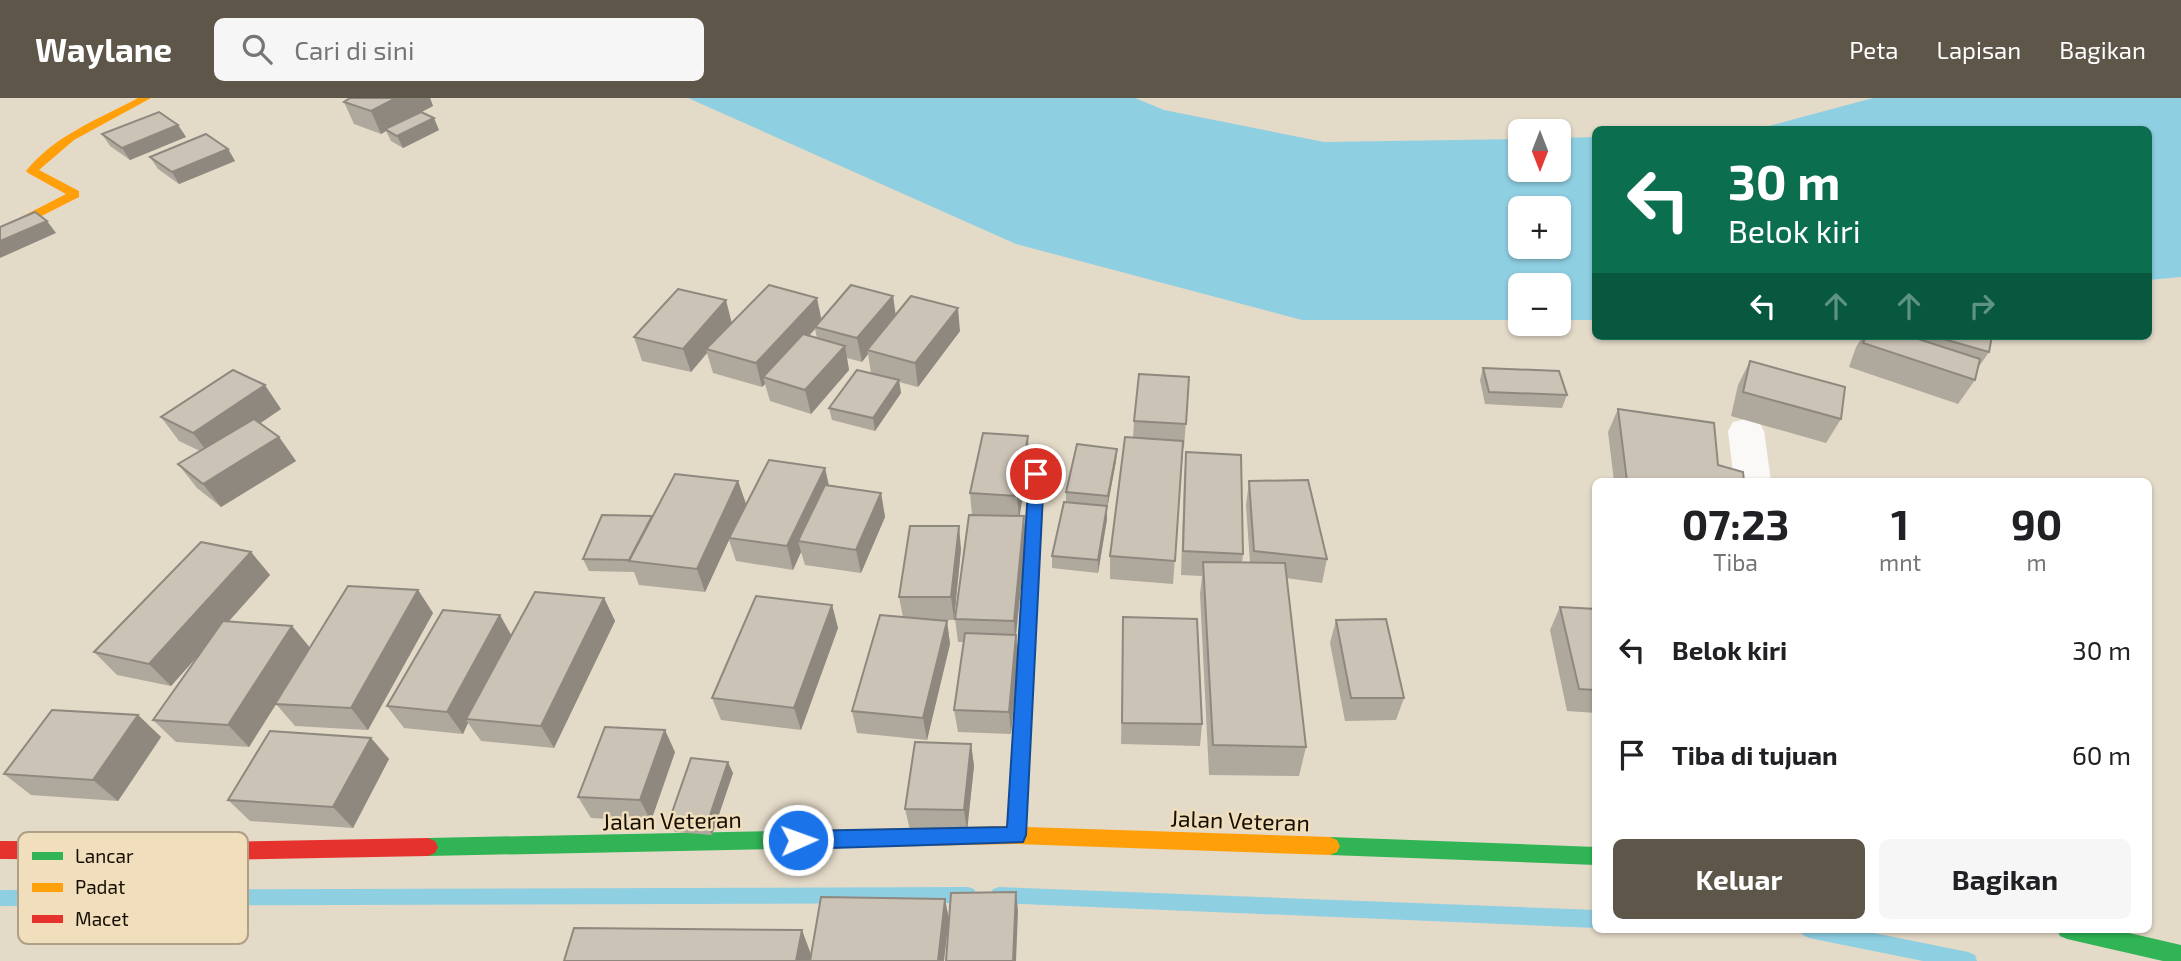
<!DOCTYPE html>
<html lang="id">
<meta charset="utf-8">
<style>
:root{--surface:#fff;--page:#f6f6f6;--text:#202124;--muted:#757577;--accent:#5e5649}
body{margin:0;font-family:"Exo 2",sans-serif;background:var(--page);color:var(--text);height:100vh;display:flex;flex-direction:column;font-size:26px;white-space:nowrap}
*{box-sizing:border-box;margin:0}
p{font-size:23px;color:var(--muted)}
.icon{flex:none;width:38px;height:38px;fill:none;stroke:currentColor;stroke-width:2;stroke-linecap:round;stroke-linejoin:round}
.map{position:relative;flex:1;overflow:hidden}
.drawer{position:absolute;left:1592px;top:380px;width:560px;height:455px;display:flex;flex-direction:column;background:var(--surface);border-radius:10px;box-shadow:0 2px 5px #0004}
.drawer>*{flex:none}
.banner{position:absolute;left:1592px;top:28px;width:560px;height:214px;border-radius:10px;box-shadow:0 2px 5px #0004;background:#0b6e4f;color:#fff;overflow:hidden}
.needle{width:46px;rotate:180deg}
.controls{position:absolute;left:1508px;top:21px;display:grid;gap:14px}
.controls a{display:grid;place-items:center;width:63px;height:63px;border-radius:10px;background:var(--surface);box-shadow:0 2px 5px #0004;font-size:35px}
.pin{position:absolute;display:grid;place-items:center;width:60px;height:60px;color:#fff;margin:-30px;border:4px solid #fff;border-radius:50%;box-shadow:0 2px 7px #0007}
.me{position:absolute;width:77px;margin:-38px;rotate:88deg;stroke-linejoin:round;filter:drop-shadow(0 0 5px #0008)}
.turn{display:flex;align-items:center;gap:24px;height:147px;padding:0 21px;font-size:32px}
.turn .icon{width:91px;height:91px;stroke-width:2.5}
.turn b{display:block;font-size:49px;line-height:60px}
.lanes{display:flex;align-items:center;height:66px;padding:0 21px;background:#0003;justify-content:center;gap:35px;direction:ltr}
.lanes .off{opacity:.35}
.eta{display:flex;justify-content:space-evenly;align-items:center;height:119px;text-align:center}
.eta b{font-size:42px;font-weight:700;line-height:49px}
.primary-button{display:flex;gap:14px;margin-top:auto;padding:14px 21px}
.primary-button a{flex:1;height:80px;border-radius:10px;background:var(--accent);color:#fff;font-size:28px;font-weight:700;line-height:80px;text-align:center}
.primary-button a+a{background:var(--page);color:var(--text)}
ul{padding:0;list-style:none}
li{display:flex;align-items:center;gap:21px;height:105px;padding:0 21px}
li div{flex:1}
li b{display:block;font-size:26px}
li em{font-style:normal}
header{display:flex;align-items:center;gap:42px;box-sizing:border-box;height:98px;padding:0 35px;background:var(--accent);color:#fff}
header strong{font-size:33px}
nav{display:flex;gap:38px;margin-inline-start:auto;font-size:24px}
.search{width:490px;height:63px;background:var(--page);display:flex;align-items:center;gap:18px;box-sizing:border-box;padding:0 24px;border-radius:10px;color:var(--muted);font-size:26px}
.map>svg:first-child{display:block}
.water{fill:#8fcfe2;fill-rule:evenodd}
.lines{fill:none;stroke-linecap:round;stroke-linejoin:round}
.stream{fill:#8fcfe2;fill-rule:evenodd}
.street{fill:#fbf9f7;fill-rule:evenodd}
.fast{fill:#30b455;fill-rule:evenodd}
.slow{fill:#ff9f0a;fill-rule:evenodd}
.jam{fill:#e5322d;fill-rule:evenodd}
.wall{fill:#afa89c;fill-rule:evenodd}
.shaded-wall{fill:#8e887f}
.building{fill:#cbc3b5;stroke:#8e887f;stroke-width:2}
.route{fill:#1a73e8;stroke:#114b97;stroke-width:2}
.labels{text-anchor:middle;stroke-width:5;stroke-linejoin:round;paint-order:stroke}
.near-street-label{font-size:23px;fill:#160f04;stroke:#f0debc}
.key{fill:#f0debc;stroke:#afa085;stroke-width:2}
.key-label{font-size:19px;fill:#160f04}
</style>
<header>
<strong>Waylane</strong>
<div class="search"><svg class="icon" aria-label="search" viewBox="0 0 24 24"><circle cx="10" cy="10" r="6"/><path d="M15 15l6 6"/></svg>Cari di sini</div>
<nav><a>Peta</a><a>Lapisan</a><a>Bagikan</a></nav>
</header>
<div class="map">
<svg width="2181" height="863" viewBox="0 0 2181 863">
<rect width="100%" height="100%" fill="#e4dac8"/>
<g class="water">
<path d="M 688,0 L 1135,0 L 1164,12 L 1324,44 L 1521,41 L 1521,72 L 1559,72 L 1559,40 L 1596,39 L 1596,222 L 1559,222 L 1559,187 L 1521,187 L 1521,222 L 1302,222 L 1016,146 ZM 1521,110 L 1559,110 L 1559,149 L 1521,149 Z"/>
<polygon points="1873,0 2181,0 2181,179 2149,182 2149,32 1758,31"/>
</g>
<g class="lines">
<g class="stream">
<polygon points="968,789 974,791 977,797 974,803 968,805 0,808 0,792"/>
<polygon points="999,789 1596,812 1596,830 999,805 993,803 990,797 993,791"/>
<polygon points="1800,831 1854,831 1968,854 1975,857 1977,863 1923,863 1809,840 1803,837"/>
</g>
<polygon class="street" points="1746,321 1759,324 1764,333 1771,383 1734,383 1728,333 1733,324"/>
<g class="fast">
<polygon points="779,733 786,736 789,742 786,748 779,751 428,758 421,755 418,749 421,743 428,740"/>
<polygon points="1330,739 1596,749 1596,767 1330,757 1323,754 1320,748 1323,742"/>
<polygon points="2057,831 2112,831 2181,847 2181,863 2163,863 2067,841 2060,838"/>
</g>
<g class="slow">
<path d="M 138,0 L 151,0 L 74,42 L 39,72 L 79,93 L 79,99 L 0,139 L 0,130 L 66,96 L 28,75 L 26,73 C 55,37 99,21 138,0 Z"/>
<polygon points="1036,371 1044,376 1026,729 1330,739 1337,742 1340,748 1337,754 1330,757 1016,746 779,751 772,748 769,742 772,736 779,733 1007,728 1028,376"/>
</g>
<polygon class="jam" points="428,740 435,743 438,749 435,755 428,758 213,762 0,761 0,743 213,744"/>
</g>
<g class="wall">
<polygon points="350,0 430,0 433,8 414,18 439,32 403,50 391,43 386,33 381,36 354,26 344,4"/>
<polygon points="178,27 186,39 130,62 110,48 102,36"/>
<polygon points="228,51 235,63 179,86 158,71 150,59"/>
<path d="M 893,198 L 896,217 L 960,233 L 918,289 L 899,284 L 901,295 L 875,333 L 832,322 L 829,310 L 871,275 L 868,256 L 862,264 L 847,260 L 849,272 L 811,316 L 770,303 L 765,286 L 762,289 L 713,275 L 707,255 L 691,274 L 642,263 L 634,239 L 732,225 L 821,222 ZM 815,231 L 817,240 L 809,238 Z"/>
<polygon points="1863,238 1992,238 1989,254 1978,270 1975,282 1958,306 1849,269 1856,249"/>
<polygon points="1750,263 1841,321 1826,345 1731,318 1738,287"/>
<polygon points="1483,270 1567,297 1562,310 1485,306 1480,282"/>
<polygon points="1189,279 1184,350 1183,350 1173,486 1110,481 1110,458 1133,340 1134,323"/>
<polygon points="281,311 260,325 279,339 296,363 221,409 197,390 178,366 200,353 179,343 161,319"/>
<polygon points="1618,311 1718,367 1744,383 1614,383 1608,334"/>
<polygon points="1117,351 1116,363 1107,411 1107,421 1098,475 1052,470 1052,458 1066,404 1066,394"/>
<polygon points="1186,354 1243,456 1242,465 1250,465 1246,407 1249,383 1327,461 1322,485 1286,480 1306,649 1299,678 1209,677 1200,496 1202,478 1181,477 1184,378"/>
<polygon points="1029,361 1019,418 1026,441 1016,537 1018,559 1011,636 958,634 954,612 964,544 958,544 955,521 972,417 970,395"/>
<polygon points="825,370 829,387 881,395 885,419 861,475 805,467 801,454 793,472 736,463 729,442 705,494 639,487 634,474 589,473 583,461 652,418 738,383 746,406 742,415"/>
<polygon points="961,451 954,522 939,522 947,523 950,546 927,642 857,635 852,613 903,519 899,499"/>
<polygon points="251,454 270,477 228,524 292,528 310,550 418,492 433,515 368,632 295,628 276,606 249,649 176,644 153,622 200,555 171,588 117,577 94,554"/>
<polygon points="604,500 615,523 554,650 481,643 468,625 463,636 404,630 387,608 511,537"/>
<polygon points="832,507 838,530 801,632 721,622 712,600"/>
<polygon points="1560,509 1596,511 1596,615 1567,613 1550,532"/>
<polygon points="1336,522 1404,600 1396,622 1345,623 1330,545"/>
<polygon points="1123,542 1202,626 1200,648 1121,646"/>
<polygon points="138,617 161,639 118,703 31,697 4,676"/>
<polygon points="371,640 389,661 353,730 250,723 228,702"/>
<polygon points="971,646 974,668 967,733 910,732 905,711"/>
<polygon points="675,654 651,723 591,720 578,699"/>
<polygon points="733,675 712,737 675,734 669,723"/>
</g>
<g class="shaded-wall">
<polygon points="396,0 430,0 433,8 387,32 385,31 386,33 381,36 371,13"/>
<polygon points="434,20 439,32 403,50 397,38"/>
<polygon points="178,27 186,39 130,62 122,50"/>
<polygon points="228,51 235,63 179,86 172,74"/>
<polygon points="47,123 56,135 0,160 0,143"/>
<polygon points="893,198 896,221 867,252 868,256 862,264 857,240"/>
<polygon points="817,200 822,224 815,229 815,231 769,281 763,279 765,286 762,289 756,265"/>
<polygon points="726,202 732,226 706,251 707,255 691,274 683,251"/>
<polygon points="958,210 960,233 918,289 915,265"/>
<polygon points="845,248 849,272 811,316 805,292"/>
<polygon points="899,282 901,295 875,333 873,320"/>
<polygon points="265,287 281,311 211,359 193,335"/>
<polygon points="1028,338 1029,361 1019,422 1017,398"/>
<polygon points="279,339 296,363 221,409 203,386"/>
<polygon points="1117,351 1116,363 1107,411 1108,398"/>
<polygon points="825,370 830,394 798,443 801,454 793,472 787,448"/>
<polygon points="738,383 746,406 730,440 729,440 729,442 705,494 697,471"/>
<polygon points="881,395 885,419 861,475 856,452"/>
<polygon points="1107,408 1107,421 1098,475 1098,462"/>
<polygon points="1024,418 1026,441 1015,546 1014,523"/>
<polygon points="959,428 961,451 954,522 951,499"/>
<polygon points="251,454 270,477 171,588 149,566"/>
<polygon points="418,492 433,515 368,632 351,610"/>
<polygon points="604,500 615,523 554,650 541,628"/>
<polygon points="832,507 838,530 801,632 794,610"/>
<polygon points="500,517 513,540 466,621 468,625 463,636 447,614"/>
<polygon points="947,523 950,546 927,642 923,620"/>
<polygon points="292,528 311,551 249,649 228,627"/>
<polygon points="1016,537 1018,559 1011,636 1009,614"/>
<polygon points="138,617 161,639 118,703 93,682"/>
<polygon points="665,632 675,654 651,723 640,702"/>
<polygon points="371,640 389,661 353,730 333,709"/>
<polygon points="971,646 974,668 967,733 964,712"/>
<polygon points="728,664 733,675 712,737 707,726"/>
<polygon points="1016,794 1018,813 1016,863 1013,863"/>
<polygon points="945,801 949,821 944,863 938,863"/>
<polygon points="802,832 812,859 812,863 796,863"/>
</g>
<g class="building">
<polygon points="350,0 396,0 371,13 344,4"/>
<polygon points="159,14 178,27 122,50 102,36"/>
<polygon points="421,14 434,20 397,38 385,31"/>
<polygon points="206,36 228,51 172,74 150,59"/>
<polygon points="35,114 47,123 0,143 0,129"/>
<polygon points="769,187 817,200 756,265 706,251"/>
<polygon points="851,187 893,198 857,240 815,229"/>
<polygon points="678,191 726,202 683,251 634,239"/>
<polygon points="911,198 958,210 915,265 867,252"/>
<polygon points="803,236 845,248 805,292 763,279"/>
<polygon points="1866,238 1909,238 1980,261 1975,282 1863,245"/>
<polygon points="1933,238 1992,238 1989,254"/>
<polygon points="1750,263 1845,289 1841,321 1743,294"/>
<polygon points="1483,270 1559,273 1567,297 1489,294"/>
<polygon points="233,272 265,287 193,335 161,319"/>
<polygon points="857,272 899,282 873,320 829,310"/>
<polygon points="1139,276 1189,279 1186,326 1134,323"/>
<polygon points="1618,311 1714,325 1718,367 1743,374 1744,383 1627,383"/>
<polygon points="254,321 279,339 203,386 178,366"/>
<polygon points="983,335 1028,338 1017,398 970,395"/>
<polygon points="1125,339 1183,343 1175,463 1110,458"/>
<polygon points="1077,346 1117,351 1108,398 1066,394"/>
<polygon points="1186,354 1241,357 1243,456 1183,453"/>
<polygon points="769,362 825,370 787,448 729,440"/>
<polygon points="675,376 738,383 697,471 629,463"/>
<polygon points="1308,382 1327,461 1254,453 1249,383"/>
<polygon points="825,387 881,395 856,452 798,443"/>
<polygon points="1064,404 1107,408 1098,462 1052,458"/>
<polygon points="602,417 652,418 629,462 583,461"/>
<polygon points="969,417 1024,418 1014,523 955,521"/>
<polygon points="910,428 959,428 951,499 899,499"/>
<polygon points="201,444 251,454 149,566 94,554"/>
<polygon points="1203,464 1285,465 1306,649 1213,647"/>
<polygon points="348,488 418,492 351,610 275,606"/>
<polygon points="535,494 604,500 541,628 466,621"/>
<polygon points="756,498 832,507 794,610 712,600"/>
<polygon points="1560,509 1596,511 1596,592 1579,591"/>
<polygon points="443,512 500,517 447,614 387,608"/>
<polygon points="880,517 947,523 923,620 852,613"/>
<polygon points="1123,519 1197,521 1202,626 1122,625"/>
<polygon points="1386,521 1404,600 1351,600 1336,522"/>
<polygon points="223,523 292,528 228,627 153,622"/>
<polygon points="965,535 1016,537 1009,614 954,612"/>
<polygon points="52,612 138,617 93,682 4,676"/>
<polygon points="605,629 665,632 640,702 578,699"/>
<polygon points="270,633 371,640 333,709 228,702"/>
<polygon points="915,644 971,646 964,712 905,711"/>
<polygon points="691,660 728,664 707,726 669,723"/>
<polygon points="1016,794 1013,863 946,863 951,795"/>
<polygon points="821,799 945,801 938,863 810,863"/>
<polygon points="574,830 802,832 796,863 564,863"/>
</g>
<polygon class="route" points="1036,370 1044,376 1026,737 1023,744 798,751 791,749 788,742 791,736 798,733 1007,729 1029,376"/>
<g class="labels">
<g class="near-street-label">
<text transform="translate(672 723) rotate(-1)" y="8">Jalan Veteran</text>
<text transform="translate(1240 723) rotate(2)" y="8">Jalan Veteran</text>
</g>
</g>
<rect x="18" y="734" width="230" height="112" rx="10" class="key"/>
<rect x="32" y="754" width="31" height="8" fill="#30b455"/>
<rect x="32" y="785" width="31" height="9" fill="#ff9f0a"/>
<rect x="32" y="817" width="31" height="8" fill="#e5322d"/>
<g class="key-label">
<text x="75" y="765">Lancar</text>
<text x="75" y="796">Padat</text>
<text x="75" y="828">Macet</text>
</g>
</svg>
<div class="controls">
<a><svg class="needle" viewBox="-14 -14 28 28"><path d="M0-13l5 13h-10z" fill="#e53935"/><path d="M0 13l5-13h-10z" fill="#757577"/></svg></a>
<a>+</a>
<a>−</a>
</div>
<div class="pin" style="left:1036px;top:376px;background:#d93025"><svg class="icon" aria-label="arrive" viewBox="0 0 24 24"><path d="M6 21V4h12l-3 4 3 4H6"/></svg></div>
<svg class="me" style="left:798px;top:742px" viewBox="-20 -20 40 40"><circle r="17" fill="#1a73e8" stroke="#fff" stroke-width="3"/><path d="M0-11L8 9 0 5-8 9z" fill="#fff"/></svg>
<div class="banner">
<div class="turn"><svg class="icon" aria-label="left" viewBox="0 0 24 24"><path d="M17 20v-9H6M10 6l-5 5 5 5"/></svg><div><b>30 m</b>Belok kiri</div></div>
<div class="lanes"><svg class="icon" aria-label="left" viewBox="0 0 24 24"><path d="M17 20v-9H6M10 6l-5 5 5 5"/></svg><svg class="icon off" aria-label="ahead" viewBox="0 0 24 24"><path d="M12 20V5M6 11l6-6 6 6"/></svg><svg class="icon off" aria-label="ahead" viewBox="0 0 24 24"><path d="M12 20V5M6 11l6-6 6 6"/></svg><svg class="icon off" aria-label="right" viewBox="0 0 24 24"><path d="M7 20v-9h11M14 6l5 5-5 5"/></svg></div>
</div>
<section class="drawer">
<div class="eta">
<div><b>07:23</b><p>Tiba</p></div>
<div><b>1</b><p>mnt</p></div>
<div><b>90</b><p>m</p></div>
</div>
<ul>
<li><svg class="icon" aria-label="left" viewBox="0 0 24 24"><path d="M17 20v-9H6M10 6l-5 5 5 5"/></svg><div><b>Belok kiri</b></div><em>30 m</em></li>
<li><svg class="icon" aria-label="arrive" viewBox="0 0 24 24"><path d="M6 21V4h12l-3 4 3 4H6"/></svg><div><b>Tiba di tujuan</b></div><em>60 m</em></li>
</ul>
<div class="primary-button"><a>Keluar</a><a>Bagikan</a></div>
</section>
</div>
